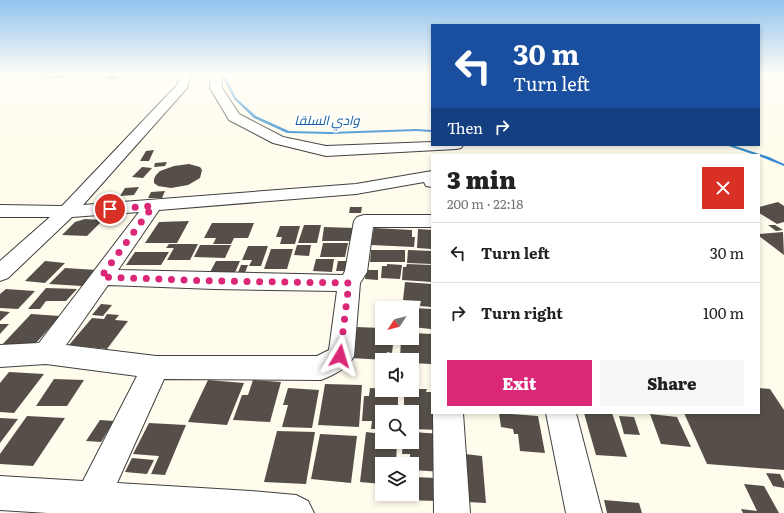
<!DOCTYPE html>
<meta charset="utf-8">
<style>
:root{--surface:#fff;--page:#f6f6f6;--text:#222;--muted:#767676;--line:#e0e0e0;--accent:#db2777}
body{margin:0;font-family:Literata,Cairo,serif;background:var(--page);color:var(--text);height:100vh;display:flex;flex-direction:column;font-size:15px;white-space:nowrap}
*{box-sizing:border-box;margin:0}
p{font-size:13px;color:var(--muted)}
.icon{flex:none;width:22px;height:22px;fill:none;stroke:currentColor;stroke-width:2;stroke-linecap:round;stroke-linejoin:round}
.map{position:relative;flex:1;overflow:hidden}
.sheet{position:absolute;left:431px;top:154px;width:329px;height:260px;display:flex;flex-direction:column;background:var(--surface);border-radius:0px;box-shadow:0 2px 6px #0003}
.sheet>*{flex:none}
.guide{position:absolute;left:431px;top:24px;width:329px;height:122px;border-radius:0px;box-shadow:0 2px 6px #0003;background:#1a4fa0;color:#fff;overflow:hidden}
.needle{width:26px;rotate:234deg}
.controls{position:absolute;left:375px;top:301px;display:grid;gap:8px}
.controls a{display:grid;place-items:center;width:44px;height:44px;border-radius:0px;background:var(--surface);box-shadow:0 2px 6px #0003;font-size:20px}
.pin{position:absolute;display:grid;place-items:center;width:34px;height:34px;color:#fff;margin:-17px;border:2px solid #fff;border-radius:50%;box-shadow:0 1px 4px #0007}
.me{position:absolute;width:44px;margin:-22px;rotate:7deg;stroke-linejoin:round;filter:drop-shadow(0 0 3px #0008)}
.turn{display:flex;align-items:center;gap:14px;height:84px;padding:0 16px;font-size:18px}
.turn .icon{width:52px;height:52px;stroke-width:2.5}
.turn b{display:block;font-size:28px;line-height:34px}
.then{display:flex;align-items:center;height:38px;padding:0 16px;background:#0003;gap:8px;font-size:15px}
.round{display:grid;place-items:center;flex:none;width:42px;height:42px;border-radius:0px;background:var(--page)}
.overview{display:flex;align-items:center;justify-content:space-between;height:68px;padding:0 16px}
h1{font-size:24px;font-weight:800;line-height:30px}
.button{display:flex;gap:8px;margin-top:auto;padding:8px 16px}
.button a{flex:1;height:46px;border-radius:0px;background:var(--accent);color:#fff;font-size:16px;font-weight:800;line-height:46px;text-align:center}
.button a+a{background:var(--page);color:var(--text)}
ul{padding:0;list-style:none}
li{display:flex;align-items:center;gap:12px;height:60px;padding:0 16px;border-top:1px solid var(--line)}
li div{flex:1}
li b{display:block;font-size:15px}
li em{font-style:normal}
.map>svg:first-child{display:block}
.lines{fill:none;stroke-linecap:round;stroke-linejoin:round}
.stream{fill:#358cd1;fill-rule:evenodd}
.building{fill:#564f49}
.minor-casing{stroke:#404040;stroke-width:2}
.minor{fill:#fff;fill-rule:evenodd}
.route{stroke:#db2777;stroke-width:7;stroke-dasharray:0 12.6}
.labels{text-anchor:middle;stroke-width:4;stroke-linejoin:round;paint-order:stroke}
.far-water-label{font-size:13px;font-style:italic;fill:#135da2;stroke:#fff}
</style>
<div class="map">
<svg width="784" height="513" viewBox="0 0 784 513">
<rect width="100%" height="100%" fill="#fffced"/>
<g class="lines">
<g class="stream">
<polygon points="221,74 224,74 236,98 256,116 289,131 330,132 416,129 432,130 432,132 416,131 330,134 287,133 254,118 234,99"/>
<polygon points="726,145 732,145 769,157 784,164 784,166 759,156 759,155 755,155"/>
</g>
</g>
<g class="building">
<polygon points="39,74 71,74 65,78 41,77 38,76"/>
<polygon points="112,74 124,74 116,79 104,79"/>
<polygon points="154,150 149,161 140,161 146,151"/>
<polygon points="167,162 165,166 154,167 155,163"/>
<polygon points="189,164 200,167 202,170 200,178 195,181 188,185 171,188 158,186 154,183 154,179 156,175 160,171 174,166"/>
<polygon points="142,167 152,168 143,178 132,177"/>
<polygon points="139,187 134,195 120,196 125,188"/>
<polygon points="165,191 162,198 148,198 151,192"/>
<polygon points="778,202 784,206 784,222 777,224 759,213 759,207"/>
<polygon points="350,207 362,207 361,213 349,213"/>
<polygon points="85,219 103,220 87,236 62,235 75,222"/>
<polygon points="189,221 177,243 145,243 159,222"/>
<polygon points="212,223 254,223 248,238 234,238 231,244 213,244 216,238 204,238"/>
<polygon points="304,225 321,225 317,243 298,243"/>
<polygon points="768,225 775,225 783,230 776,231"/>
<polygon points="280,226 300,226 295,244 280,244 282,237 276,237"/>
<polygon points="324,227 355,228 353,241 322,241"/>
<polygon points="374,228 412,230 412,237 415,237 414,247 371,245"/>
<polygon points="418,229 432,230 432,249 417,248"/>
<polygon points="783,232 784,255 759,236 759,234"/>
<polygon points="323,243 348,243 345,257 320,257"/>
<polygon points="169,244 198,244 190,260 167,260 174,248 166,248"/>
<polygon points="200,245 231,245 225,258 194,257"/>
<polygon points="297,245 311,245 309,256 294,255"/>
<polygon points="248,246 268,246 261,266 249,266 252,260 242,260"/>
<polygon points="271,249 293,249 287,269 264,269"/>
<polygon points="371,250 405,250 405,262 370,262"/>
<polygon points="408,250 432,251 432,264 407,263"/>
<polygon points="135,252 169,252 161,265 126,265"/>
<polygon points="316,259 334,259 332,272 313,271"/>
<polygon points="45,261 65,263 45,283 25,281"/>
<polygon points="216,261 240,261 233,277 208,276"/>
<polygon points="338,261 347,261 346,271 336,271"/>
<polygon points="387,264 402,265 400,279 381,278 382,266 387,266"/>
<polygon points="407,264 432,265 432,282 402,280 403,267 406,267"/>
<polygon points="241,265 248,265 244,275 237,275"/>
<polygon points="65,268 97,270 82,286 49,284"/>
<polygon points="366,270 378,270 378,280 365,279"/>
<polygon points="405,282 432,284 432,307 420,306 421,301 403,300"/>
<polygon points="46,288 77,289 66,301 46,301 40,309 28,309"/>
<polygon points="6,289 35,291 18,309 0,308 0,294"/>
<polygon points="101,304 112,305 103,316 92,315"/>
<polygon points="412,308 432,309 431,329 412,327"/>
<polygon points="0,311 10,312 0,321"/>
<polygon points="31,314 60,316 37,342 17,351 0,350 0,347"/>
<polygon points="107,314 119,315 115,320 128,321 107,349 69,345 92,318 104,319"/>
<polygon points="0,324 9,324 0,334"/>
<polygon points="356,327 382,328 382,338 397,338 396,345 393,345 392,353 387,352 386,360 351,358"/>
<polygon points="412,333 432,334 431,364 412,363 412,360 400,360 401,338 412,338"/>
<polygon points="9,372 44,374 14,413 0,412 0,383"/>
<polygon points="54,379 84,380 67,406 36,406"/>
<polygon points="208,380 244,383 227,425 188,422"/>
<polygon points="253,380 281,382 270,422 233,420 242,395 248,395"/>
<polygon points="325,384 362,385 359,427 318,425"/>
<polygon points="288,388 319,390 312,428 282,427 288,405 283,405"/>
<polygon points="370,388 398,390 398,412 382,412 382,429 371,429 372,421 362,421 364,396 369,396"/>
<polygon points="759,388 770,389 784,410 784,470 707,464 684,413 759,413"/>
<polygon points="412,389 427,389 426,392 432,392 432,413 440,413 440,430 412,429 412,412 404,412 404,390 412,390"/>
<polygon points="499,413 538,416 545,453 520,451 518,434 514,434 513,429 501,427"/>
<polygon points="584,413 612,413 627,457 596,455"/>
<polygon points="650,414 677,417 691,447 661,444"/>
<polygon points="27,416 65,418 33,466 0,464 0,454"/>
<polygon points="619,416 634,417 640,435 624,434"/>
<polygon points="0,418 18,419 0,443"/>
<polygon points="100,420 114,421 101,442 86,441"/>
<polygon points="149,423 186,425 165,475 151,474 159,456 133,454"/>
<polygon points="277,431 315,432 306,484 264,482"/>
<polygon points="366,432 382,434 382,442 397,442 396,464 382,464 382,484 360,482"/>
<polygon points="412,432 442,434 443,472 412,470 412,464 410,464 410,454 402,454 403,442 412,442"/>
<polygon points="320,434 357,436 351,483 311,479"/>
<polygon points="465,454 482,456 486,503 467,502"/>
<polygon points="132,458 154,460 147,474 125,472"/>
<polygon points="766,473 780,474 784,482 784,488 773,486"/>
<polygon points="412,477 438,478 439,501 402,500 402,494 412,494"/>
<polygon points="744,484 764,486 779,513 743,513 741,509 757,511"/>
<polygon points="604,500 639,503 642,513 607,513"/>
</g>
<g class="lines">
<defs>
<g id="minor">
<path d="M 180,74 L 191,74 L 187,88 L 83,205 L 356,184 L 432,171 L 432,187 L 426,186 L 424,182 L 356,194 L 159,210 L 118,270 L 343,275 L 345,271 L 354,221 L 357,217 L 364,215 L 432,215 L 432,227 L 373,227 L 367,272 L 360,283 L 354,356 C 348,368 334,375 321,380 L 164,379 L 117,483 L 251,491 L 296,495 L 308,501 L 314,513 L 48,513 L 0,510 L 0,476 L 83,481 L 137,376 L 46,364 L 0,367 L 0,345 L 39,343 L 139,212 L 72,217 L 8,278 L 0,281 L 0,261 L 50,217 L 0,217 L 0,205 L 62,206 L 177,85 ZM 108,285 L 214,289 L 337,291 L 329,350 L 317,356 L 156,356 L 66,345 Z"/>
<polygon points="211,74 221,74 222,88 239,114 283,137 326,146 432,142 432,145 463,145 461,148 456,149 326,156 273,143 229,120 210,88"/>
<polygon points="433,413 463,413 470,513 434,513"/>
<polygon points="546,413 576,413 602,513 566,513"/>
</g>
</defs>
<use href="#minor" class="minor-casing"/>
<use href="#minor" class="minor"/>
</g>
<linearGradient id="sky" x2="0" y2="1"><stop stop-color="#91c3ee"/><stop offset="0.51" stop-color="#fffef7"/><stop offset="1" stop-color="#fffef7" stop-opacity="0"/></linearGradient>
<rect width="784" height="146" fill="url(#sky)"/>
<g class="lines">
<polyline class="route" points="110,209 153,206 101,277 214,281 349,283 340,356"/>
</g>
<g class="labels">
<g class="far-water-label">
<text x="327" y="125">وادي السلقا</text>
</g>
</g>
</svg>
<div class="controls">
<a><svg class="needle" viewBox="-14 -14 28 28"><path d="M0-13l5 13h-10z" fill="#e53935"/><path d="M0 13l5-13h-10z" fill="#767676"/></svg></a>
<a><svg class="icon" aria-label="sound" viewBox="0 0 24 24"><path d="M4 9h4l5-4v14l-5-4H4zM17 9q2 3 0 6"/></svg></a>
<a><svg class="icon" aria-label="search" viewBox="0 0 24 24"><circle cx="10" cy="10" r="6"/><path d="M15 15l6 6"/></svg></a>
<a><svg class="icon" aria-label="layers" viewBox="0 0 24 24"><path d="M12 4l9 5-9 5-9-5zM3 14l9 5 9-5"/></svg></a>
</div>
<div class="pin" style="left:110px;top:209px;background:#d93025"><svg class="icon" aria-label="arrive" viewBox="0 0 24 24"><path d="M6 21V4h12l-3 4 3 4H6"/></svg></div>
<svg class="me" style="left:340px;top:356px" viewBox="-20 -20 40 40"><path d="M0-17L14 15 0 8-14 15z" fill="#db2777" stroke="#fff" stroke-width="4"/></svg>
<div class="guide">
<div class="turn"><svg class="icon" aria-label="left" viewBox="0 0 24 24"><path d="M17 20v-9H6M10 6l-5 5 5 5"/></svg><div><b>30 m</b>Turn left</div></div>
<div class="then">Then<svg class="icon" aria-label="right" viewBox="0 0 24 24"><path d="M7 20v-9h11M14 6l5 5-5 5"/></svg></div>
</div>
<section class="sheet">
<div class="overview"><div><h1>3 min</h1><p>200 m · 22:18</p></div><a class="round" style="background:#d93025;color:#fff"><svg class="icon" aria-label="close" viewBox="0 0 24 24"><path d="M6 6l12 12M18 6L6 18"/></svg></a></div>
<ul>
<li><svg class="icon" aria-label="left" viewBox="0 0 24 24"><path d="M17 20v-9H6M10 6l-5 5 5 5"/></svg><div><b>Turn left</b></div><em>30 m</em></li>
<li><svg class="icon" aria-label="right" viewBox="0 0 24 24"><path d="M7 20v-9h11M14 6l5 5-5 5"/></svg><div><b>Turn right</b></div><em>100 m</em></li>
</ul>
<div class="button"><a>Exit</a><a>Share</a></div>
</section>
</div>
